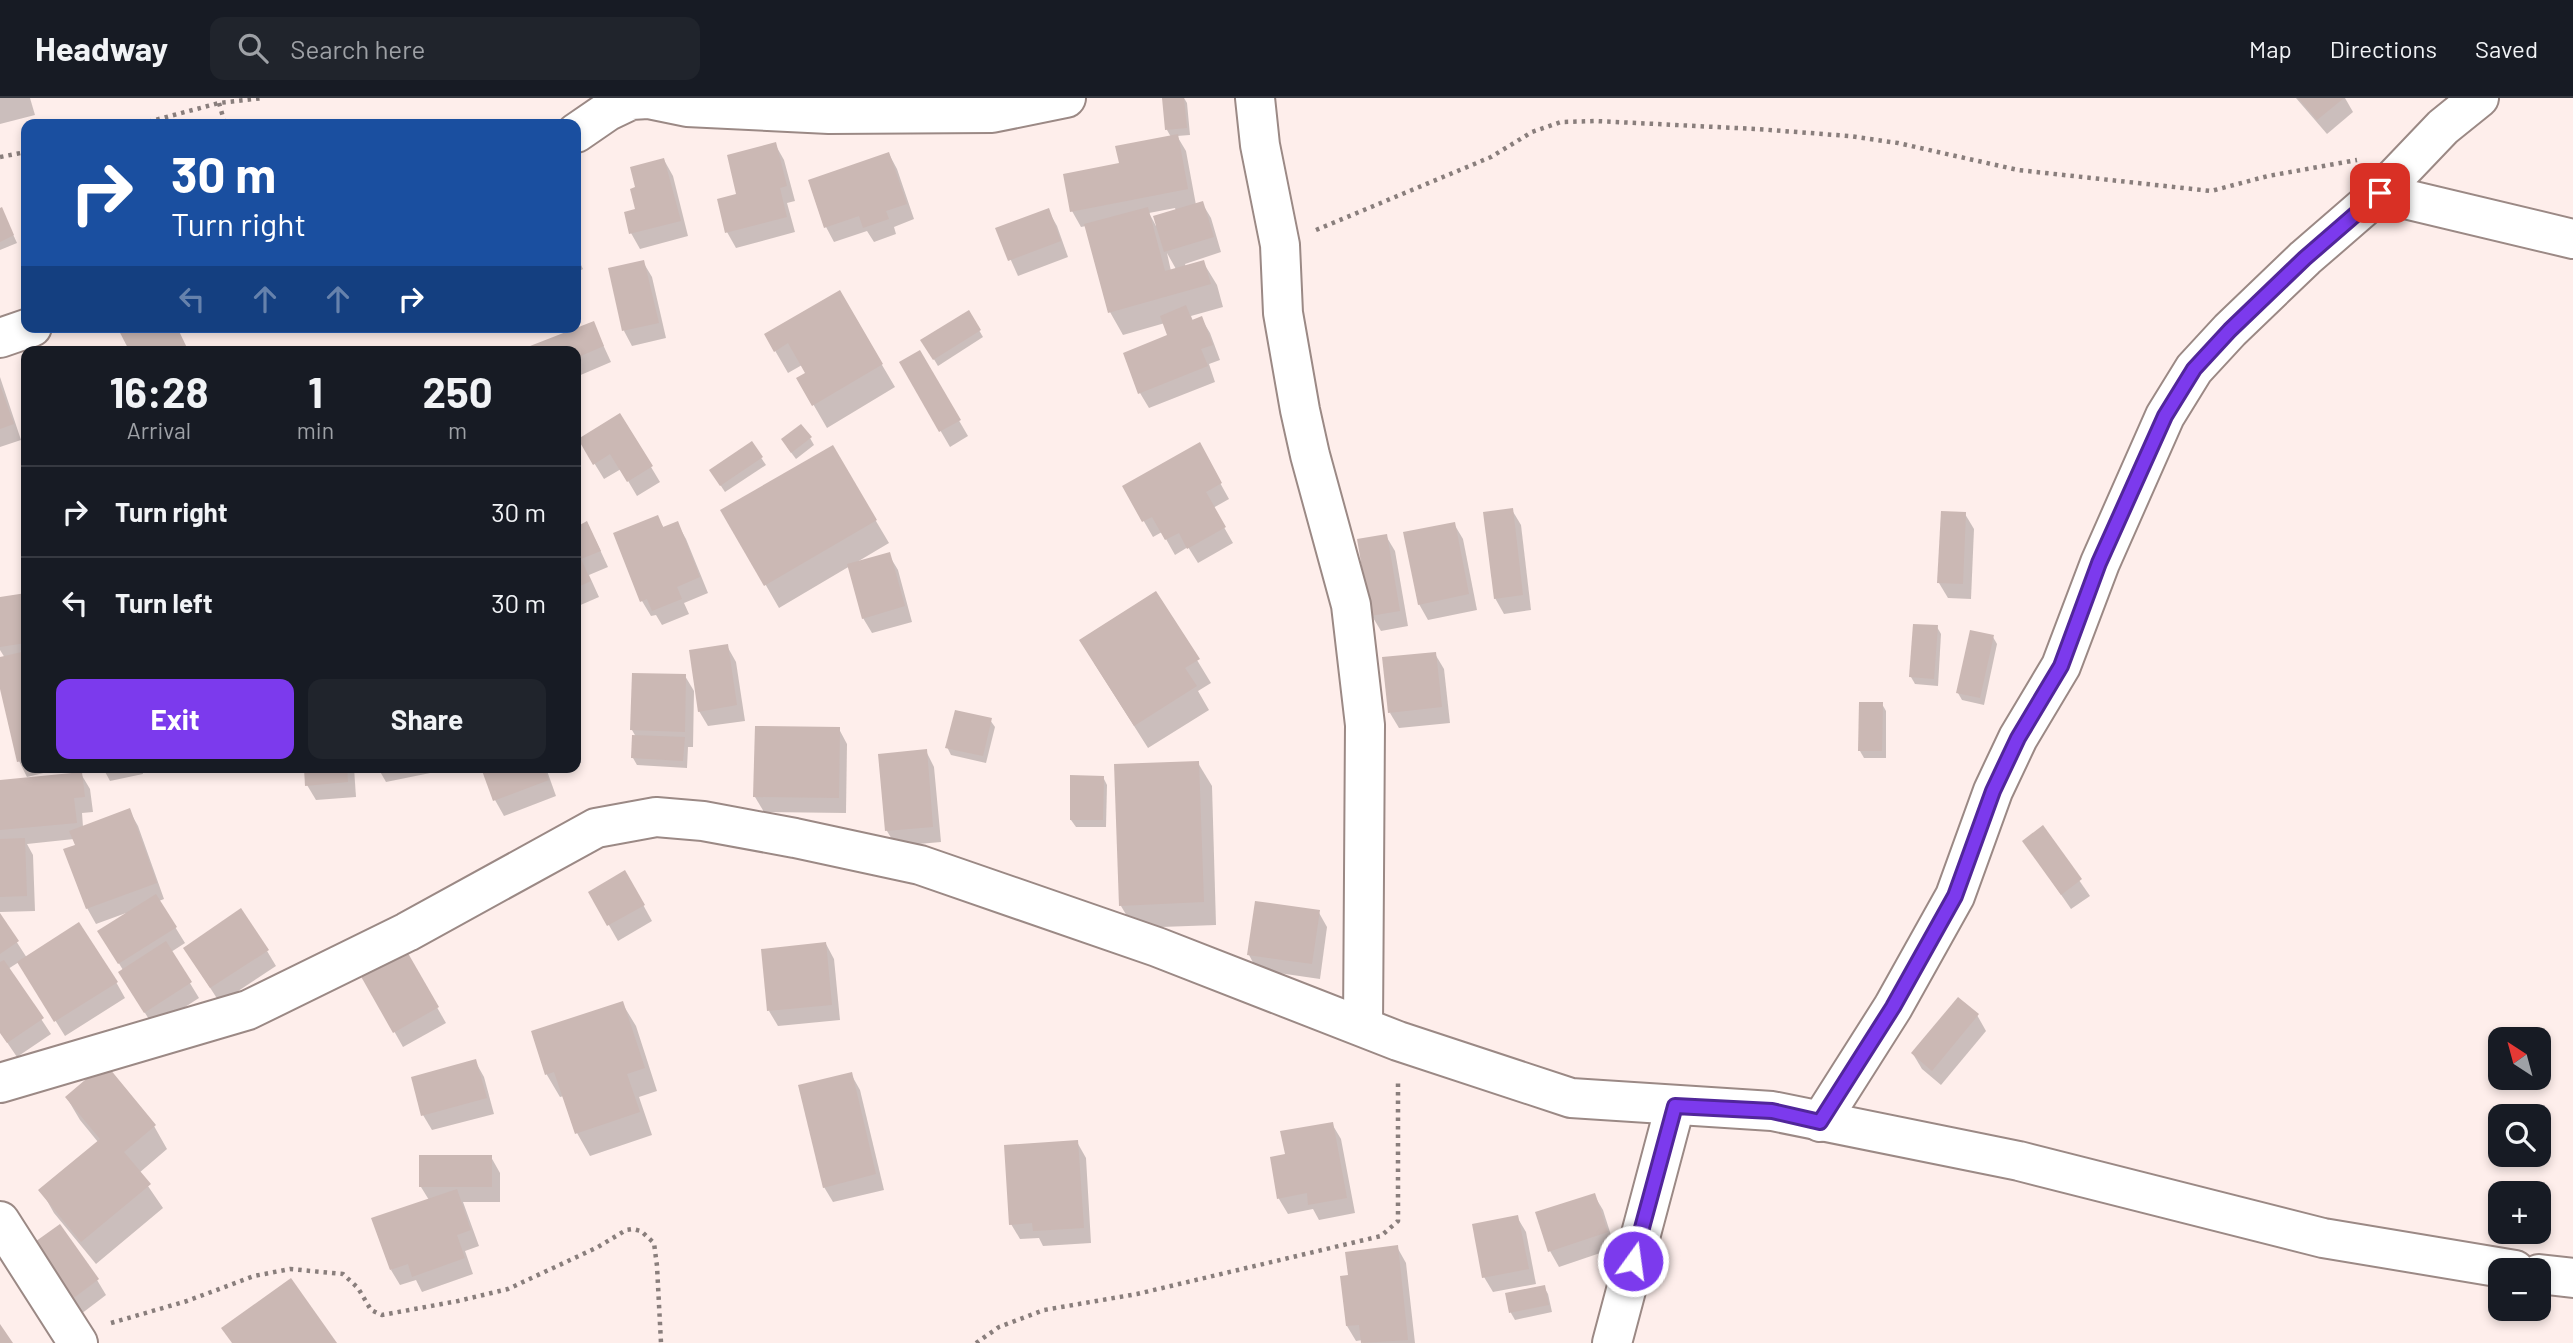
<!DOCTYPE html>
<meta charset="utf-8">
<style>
:root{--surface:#171b24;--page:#20242c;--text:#f1f3f6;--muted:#9ea1a6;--line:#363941;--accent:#7c3aed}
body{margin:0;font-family:Barlow,sans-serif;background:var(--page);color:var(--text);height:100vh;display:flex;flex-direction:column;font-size:26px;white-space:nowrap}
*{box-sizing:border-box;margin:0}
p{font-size:23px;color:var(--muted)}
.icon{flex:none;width:38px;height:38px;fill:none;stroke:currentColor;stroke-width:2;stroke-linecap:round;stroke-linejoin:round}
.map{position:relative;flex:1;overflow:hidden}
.sheet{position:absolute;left:21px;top:248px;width:560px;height:427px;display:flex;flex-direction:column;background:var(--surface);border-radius:14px;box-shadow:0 4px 10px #0003}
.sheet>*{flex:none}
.hud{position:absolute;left:21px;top:21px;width:560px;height:214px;border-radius:14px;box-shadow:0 4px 10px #0003;background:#1a4fa0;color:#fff;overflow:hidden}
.needle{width:46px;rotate:324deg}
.tools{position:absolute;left:2488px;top:929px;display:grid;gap:14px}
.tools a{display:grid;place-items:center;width:63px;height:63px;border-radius:14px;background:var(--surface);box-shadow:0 4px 10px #0003;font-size:35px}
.pin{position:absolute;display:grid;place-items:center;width:60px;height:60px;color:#fff;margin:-30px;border-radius:14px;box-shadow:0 4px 10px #0006}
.me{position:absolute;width:77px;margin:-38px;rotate:14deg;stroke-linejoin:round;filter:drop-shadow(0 0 5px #0008)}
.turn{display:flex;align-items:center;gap:24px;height:147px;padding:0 35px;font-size:32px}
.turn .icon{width:91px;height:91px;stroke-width:2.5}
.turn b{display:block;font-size:49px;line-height:60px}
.lanes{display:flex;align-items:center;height:66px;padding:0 35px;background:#0003;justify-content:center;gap:35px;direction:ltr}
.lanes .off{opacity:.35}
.eta{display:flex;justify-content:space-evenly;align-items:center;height:119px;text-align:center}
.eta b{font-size:42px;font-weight:700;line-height:49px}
.primary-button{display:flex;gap:14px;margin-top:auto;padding:14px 35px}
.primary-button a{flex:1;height:80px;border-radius:14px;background:var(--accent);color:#fff;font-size:28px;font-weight:700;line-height:80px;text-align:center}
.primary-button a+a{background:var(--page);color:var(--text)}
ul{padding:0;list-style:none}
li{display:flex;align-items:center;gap:21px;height:91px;padding:0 35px;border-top:2px solid var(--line)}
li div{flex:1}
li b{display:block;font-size:26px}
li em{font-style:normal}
header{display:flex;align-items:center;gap:42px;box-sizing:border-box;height:98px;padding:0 35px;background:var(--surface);border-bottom:2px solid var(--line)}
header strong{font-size:33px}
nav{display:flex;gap:38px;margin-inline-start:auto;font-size:24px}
.search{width:490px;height:63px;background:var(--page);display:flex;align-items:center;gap:18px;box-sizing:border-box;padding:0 24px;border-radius:14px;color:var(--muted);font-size:26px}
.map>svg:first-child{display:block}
.shadow{fill:#0003;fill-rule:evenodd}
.building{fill:#cbb8b4}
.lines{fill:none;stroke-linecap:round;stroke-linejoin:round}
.minor-casing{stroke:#9b8985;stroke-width:42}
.path{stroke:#897e7c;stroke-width:4.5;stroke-dasharray:3.5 5;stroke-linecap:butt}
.minor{stroke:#fff;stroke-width:38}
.route-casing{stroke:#51269a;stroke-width:18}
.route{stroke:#7c3aed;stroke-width:12}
</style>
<header>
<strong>Headway</strong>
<div class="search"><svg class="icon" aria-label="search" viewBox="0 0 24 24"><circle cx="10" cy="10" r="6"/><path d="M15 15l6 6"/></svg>Search here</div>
<nav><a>Map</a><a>Directions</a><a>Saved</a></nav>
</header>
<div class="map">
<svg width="2573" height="1245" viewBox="0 0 2573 1245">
<rect width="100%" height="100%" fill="#feeeeb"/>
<g class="shadow">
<polygon points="0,0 30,0 35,17 0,26"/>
<path d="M 1168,0 L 1184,0 L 1187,5 L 1190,37 L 1177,38 L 1186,53 L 1196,107 L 1202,105 L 1211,120 L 1221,154 L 1185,166 L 1186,169 L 1203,164 L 1217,187 L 1223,209 L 1191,218 L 1193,223 L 1201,220 L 1210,235 L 1220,262 L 1209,266 L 1215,284 L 1149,310 L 1140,295 L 1170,238 L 1165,225 L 1123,237 L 1110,214 L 1086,128 L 1081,129 L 1072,113 L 1121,66 L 1171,39 L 1167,32 ZM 1175,110 L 1176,113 L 1156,128 L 1149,115 ZM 1167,155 L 1176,171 L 1171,173 Z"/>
<polygon points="2296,0 2345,0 2353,14 2327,36"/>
<polygon points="775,46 784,62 795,103 787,105 795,134 736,150 727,134 739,97"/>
<polygon points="889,56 897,71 914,121 894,129 896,136 874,144 867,133 834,144 826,129"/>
<polygon points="664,62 673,78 688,138 640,151 631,135 637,112"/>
<polygon points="0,112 5,119 17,145 0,152"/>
<polygon points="1048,112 1057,128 1068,159 1018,178 997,131"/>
<polygon points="576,157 583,171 576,175"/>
<polygon points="643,164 652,179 666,240 632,248 624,233"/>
<polygon points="839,194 895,289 827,330 798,280 807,276 802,267 788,275 766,237"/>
<polygon points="969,215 983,239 938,268 923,243"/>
<polygon points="593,225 611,264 576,279 576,254"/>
<polygon points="919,254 968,338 950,349 901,265"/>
<polygon points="0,279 21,342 0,349"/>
<polygon points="810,340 814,347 796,361 787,349"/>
<polygon points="580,342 651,369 660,384 637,398 621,371 604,381"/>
<polygon points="751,345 766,367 725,394 715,379"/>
<polygon points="1199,347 1229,401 1213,410 1233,445 1198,465 1188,449 1175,457 1162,434 1153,439 1124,389"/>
<polygon points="832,349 889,445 857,464 889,457 898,472 912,524 872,535 863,520 850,468 779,510 723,413"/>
<polygon points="1512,412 1521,427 1531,512 1504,516 1495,500"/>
<polygon points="1965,416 1974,431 1971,501 1948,500 1939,485"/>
<polygon points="657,419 664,430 677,425 686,441 708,495 684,505 689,516 662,527 656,517 651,518 642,503"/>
<polygon points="1454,426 1463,441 1477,512 1428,522 1419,506"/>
<polygon points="576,430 595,441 608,469 589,477 599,499 576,509"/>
<polygon points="1386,438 1395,453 1408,528 1381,533 1372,518"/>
<polygon points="1156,495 1211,585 1198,593 1209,612 1148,650 1094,565"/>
<polygon points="26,497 26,670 60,671 27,679 19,663 0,583 0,561 5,560 0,552 0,501"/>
<polygon points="1937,529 1941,536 1938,588 1915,586 1911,579"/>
<polygon points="1993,539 1997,546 1984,607 1962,602 1958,595"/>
<polygon points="727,548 736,564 745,623 708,628 699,613"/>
<polygon points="1435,556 1444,571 1450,625 1399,630 1390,615"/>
<polygon points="685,578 694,593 693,649 688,649 687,670 637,667 633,660 636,639 632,632"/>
<polygon points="1882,606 1886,613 1886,660 1864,660 1860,653"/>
<polygon points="990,622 995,629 986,665 951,657 947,649"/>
<polygon points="839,631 847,646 846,715 764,714 755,699"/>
<polygon points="926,653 934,669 941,744 896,748 887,733 880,658"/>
<polygon points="1198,665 1212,688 1216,827 1134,830 1121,808"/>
<polygon points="103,670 142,670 143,676 110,683"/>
<polygon points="305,670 354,670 356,699 316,702 307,687"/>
<polygon points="378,670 444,670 445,672 386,684"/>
<polygon points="483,670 546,670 556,698 504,718 495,702"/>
<polygon points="81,676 90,691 93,714 82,715 83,729 129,712 138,728 164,801 159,803 185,845 171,854 199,900 154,929 129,890 123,872 109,849 126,815 96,826 87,810 74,741 27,746 33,757 35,813 0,814 0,684"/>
<polygon points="1103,679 1107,687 1106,729 1076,729 1071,722"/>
<polygon points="2043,730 2090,798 2071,811 2024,743"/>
<polygon points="625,774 652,823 618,843 590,794"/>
<polygon points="1318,813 1327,829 1320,881 1257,872 1249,857"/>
<polygon points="0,818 27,860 116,884 125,900 65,938 19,864 8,871 51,936 17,959 0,934"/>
<polygon points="826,846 834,861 840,922 778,928 769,913"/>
<polygon points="404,852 446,925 403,949 362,876"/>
<polygon points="267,853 276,868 220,905 194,865"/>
<polygon points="622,905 636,928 657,993 639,999 652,1037 590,1058 577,1035 564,998 560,999 547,977 533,935"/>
<polygon points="1977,917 1986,933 1941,987 1922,971 1913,956"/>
<polygon points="475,963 484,979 494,1016 432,1032 423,1017"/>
<polygon points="851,976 860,992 884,1092 833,1104 824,1089"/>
<polygon points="67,1000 154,1028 167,1051 139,1075 163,1110 96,1166 54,1115 41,1092 98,1044 80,1022"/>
<polygon points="1332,1026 1341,1041 1355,1115 1319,1122 1313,1111 1288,1116 1279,1101 1272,1060 1287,1058"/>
<polygon points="1077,1044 1086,1060 1091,1145 1043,1148 1039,1140 1020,1141 1011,1126"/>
<polygon points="491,1059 500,1075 500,1104 463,1104 479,1148 465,1153 473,1176 422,1194 416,1182 400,1187 391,1172 429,1102 421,1089"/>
<polygon points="1594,1097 1603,1112 1615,1150 1559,1169 1550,1153 1538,1115"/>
<polygon points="1517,1119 1526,1134 1536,1186 1493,1194 1484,1179"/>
<polygon points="1397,1149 1406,1165 1415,1245 1363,1245 1363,1242 1356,1243 1347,1228 1350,1179"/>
<polygon points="43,1162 97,1182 106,1197 81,1216"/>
<polygon points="1544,1189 1548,1196 1552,1214 1515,1222 1511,1215 1508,1196"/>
</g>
<g class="building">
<polygon points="1162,0 1184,0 1187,30 1165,32"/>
<polygon points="2298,0 2344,0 2317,22"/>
<polygon points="1178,36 1188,91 1070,114 1063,76 1119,65 1115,48"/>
<polygon points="776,44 787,88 780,90 787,119 725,135 717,101 736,96 727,57"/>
<polygon points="889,54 907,106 886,113 889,121 863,130 859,118 824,130 808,82"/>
<polygon points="664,60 681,123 629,136 624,114 635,111 630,91 635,89 630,69"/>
<polygon points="1203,103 1214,139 1164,154 1153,118"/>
<polygon points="2,109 14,137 0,144 0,110"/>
<polygon points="1148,109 1165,173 1204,162 1211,186 1108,215 1084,126"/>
<polygon points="1049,110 1061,143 1008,163 995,130"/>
<polygon points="644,162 659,225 622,233 608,170"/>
<polygon points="840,192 883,266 812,308 796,280 805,275 788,245 774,254 764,236"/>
<polygon points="1186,207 1192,222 1202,218 1213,247 1201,251 1208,268 1138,296 1123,255 1167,237 1160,218"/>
<polygon points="969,212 981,232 933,262 920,242"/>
<polygon points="594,223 604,248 576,260 576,254 532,254 530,248"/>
<polygon points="117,229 177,229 189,254 130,254"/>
<polygon points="920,252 961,322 939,334 899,264"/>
<polygon points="0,287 14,326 0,331"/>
<polygon points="620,315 653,368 627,384 610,356 593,367 578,341"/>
<polygon points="801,326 812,339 791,355 781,341"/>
<polygon points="752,343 763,359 720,388 709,372"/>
<polygon points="1200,344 1222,385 1206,394 1226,429 1187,451 1179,435 1165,442 1152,419 1142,424 1122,388"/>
<polygon points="833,347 877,422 764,488 720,412"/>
<polygon points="1513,410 1523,497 1494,501 1483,414"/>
<polygon points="1941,413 1966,414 1963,486 1937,485"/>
<polygon points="658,417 663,429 678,423 700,479 677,489 682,501 652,513 647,501 640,504 613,435"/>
<polygon points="587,423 601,453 581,461 591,483 576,490 576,429"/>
<polygon points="1455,424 1469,496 1418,507 1403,434"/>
<polygon points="1387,436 1400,513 1370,518 1357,441"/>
<polygon points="890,454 905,508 862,521 847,466"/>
<polygon points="1156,493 1200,561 1185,570 1197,588 1134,628 1079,542"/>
<polygon points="26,495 26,545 0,549 0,499"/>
<polygon points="1913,526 1938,527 1934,581 1909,579"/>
<polygon points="1970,532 1994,537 1980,600 1956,595"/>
<polygon points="728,546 737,607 698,614 689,552"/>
<polygon points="26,553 26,662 17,664 0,591 0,559"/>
<polygon points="1436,554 1442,609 1388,615 1382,559"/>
<polygon points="632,575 686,576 685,634 630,632"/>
<polygon points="1859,604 1883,604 1882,653 1858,653"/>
<polygon points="955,612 992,620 983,658 945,650"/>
<polygon points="755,628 840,629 839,700 753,699"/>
<polygon points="632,637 685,639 683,663 631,660"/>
<polygon points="927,651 933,729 885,733 878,656"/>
<polygon points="1199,663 1204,804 1119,808 1114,666"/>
<polygon points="304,670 347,670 348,684 305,688"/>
<polygon points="481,670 544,670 549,682 493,703"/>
<polygon points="82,674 85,699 74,700 77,725 0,732 0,682"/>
<polygon points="1070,677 1104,678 1103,722 1070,722"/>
<polygon points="130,710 157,785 86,811 63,751 75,747 69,733"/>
<polygon points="2043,727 2082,781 2061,797 2022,743"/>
<polygon points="25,740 27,798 0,799 0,741"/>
<polygon points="625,772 645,807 607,828 588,794"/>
<polygon points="156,796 177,829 118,866 97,833"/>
<polygon points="1255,803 1320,812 1312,866 1247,857"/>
<polygon points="241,810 269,852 210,890 183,850"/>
<polygon points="0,815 19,843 0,856"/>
<polygon points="79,824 118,884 54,924 17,864"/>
<polygon points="166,843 192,884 144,915 118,874"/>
<polygon points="826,844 832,907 767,913 761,851"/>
<polygon points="405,850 439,909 393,935 359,875"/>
<polygon points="4,862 44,920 7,945 0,935 0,864"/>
<polygon points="1958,899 1979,916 1932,973 1911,955"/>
<polygon points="623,903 645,970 627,976 640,1014 575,1036 554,974 545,977 531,933"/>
<polygon points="476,961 487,1000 421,1018 411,979"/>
<polygon points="105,965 156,1027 124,1054 151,1086 81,1144 38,1092 100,1041 65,999"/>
<polygon points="852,974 876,1076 823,1090 798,987"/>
<polygon points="1333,1024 1347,1100 1308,1107 1307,1095 1277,1101 1270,1059 1285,1056 1280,1033"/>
<polygon points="1078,1042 1084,1130 1033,1133 1032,1125 1009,1127 1004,1047"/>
<rect x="419" y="1057" width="73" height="32"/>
<polygon points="457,1091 471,1132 457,1137 465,1160 412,1179 408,1166 390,1172 371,1120"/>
<polygon points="1595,1095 1608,1134 1548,1154 1535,1114"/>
<polygon points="1518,1117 1529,1171 1482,1180 1472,1126"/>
<polygon points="60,1126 99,1181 71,1202 32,1146"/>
<polygon points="1398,1147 1408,1242 1361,1245 1359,1227 1346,1228 1340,1178 1348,1177 1345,1154"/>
<polygon points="291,1180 337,1245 232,1245 221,1230"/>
<polygon points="1545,1187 1549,1207 1509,1215 1505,1195"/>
<polygon points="0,1226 13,1245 0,1245"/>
</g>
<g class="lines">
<defs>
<g id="minor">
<polyline points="1255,0 1260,47 1280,147 1283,215 1300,312 1310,357 1351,507 1365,627 1363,928"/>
<polyline points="576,35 608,13 631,2 648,1 687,9 829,16 992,15 1066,0"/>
<polyline points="2380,95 2573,141"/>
<polyline points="0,240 32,229"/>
<polyline points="0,985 248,912 407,834 596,730 656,719 703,723 795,740 920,767 1157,849 1398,943 1571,1000 1772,1013 2019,1063 2323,1140 2515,1172"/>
<polyline points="1820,1024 1893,909 1955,798 1993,693 2018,640 2061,568 2100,465 2165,318 2194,271 2230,232 2305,160 2380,95 2443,29 2479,0"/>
<polyline points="0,1123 78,1245"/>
<polyline points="2539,1176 2573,1180"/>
<polyline points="1612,1245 1675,1008"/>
</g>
</defs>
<use href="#minor" class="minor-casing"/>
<g class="path">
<polyline points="219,5 225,26"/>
<polyline points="140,26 219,5 263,0"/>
<polyline points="0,59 26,54"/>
<polyline points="1316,132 1491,59 1532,34 1561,24 1595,23 1757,31 1849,38 1898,45 2018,72 2211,93 2268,78 2357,62"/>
<polyline points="111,1225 187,1203 254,1178 290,1171 343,1176 358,1190 371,1212 382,1217 458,1203 508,1191 598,1149 626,1132 633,1131 641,1133 654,1145 657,1168 661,1245"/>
<polyline points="976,1245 999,1229 1044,1212 1137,1196 1381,1138 1398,1123 1398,982"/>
</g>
<use href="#minor" class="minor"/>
</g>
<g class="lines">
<defs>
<polyline id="route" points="1633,1163 1675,1008 1772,1013 1820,1024 1893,909 1955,798 1993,693 2018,640 2061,568 2099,465 2165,318 2194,271 2230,232 2305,160 2380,95"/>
</defs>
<use href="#route" class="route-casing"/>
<use href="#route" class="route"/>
</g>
</svg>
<div class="tools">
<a><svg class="needle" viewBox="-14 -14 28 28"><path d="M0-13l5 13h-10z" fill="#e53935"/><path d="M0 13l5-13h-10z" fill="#9ea1a6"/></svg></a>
<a><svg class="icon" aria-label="search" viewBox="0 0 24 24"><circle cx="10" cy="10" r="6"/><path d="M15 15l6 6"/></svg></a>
<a>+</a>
<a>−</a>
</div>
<div class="pin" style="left:2380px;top:95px;background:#d93025"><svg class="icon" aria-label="arrive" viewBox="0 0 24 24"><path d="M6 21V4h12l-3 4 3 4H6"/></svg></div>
<svg class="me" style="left:1633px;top:1163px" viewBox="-20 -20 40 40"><circle r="17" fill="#7c3aed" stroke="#fff" stroke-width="3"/><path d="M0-11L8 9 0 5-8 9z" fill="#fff"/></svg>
<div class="hud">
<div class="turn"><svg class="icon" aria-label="right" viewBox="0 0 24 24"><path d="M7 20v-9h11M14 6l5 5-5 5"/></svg><div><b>30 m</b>Turn right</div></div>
<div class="lanes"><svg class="icon off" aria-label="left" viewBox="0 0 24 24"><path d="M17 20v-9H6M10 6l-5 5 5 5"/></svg><svg class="icon off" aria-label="ahead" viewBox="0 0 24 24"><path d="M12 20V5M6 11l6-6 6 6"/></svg><svg class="icon off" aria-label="ahead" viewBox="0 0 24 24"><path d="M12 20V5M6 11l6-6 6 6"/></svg><svg class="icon" aria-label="right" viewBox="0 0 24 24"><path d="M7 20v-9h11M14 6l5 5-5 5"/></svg></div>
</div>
<section class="sheet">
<div class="eta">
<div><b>16:28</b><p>Arrival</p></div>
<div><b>1</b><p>min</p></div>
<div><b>250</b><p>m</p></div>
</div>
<ul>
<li><svg class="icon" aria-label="right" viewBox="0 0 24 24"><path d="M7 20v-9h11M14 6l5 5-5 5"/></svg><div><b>Turn right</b></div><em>30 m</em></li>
<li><svg class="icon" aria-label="left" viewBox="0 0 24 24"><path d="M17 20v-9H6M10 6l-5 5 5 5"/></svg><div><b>Turn left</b></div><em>30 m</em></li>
</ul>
<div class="primary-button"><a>Exit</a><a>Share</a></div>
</section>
</div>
